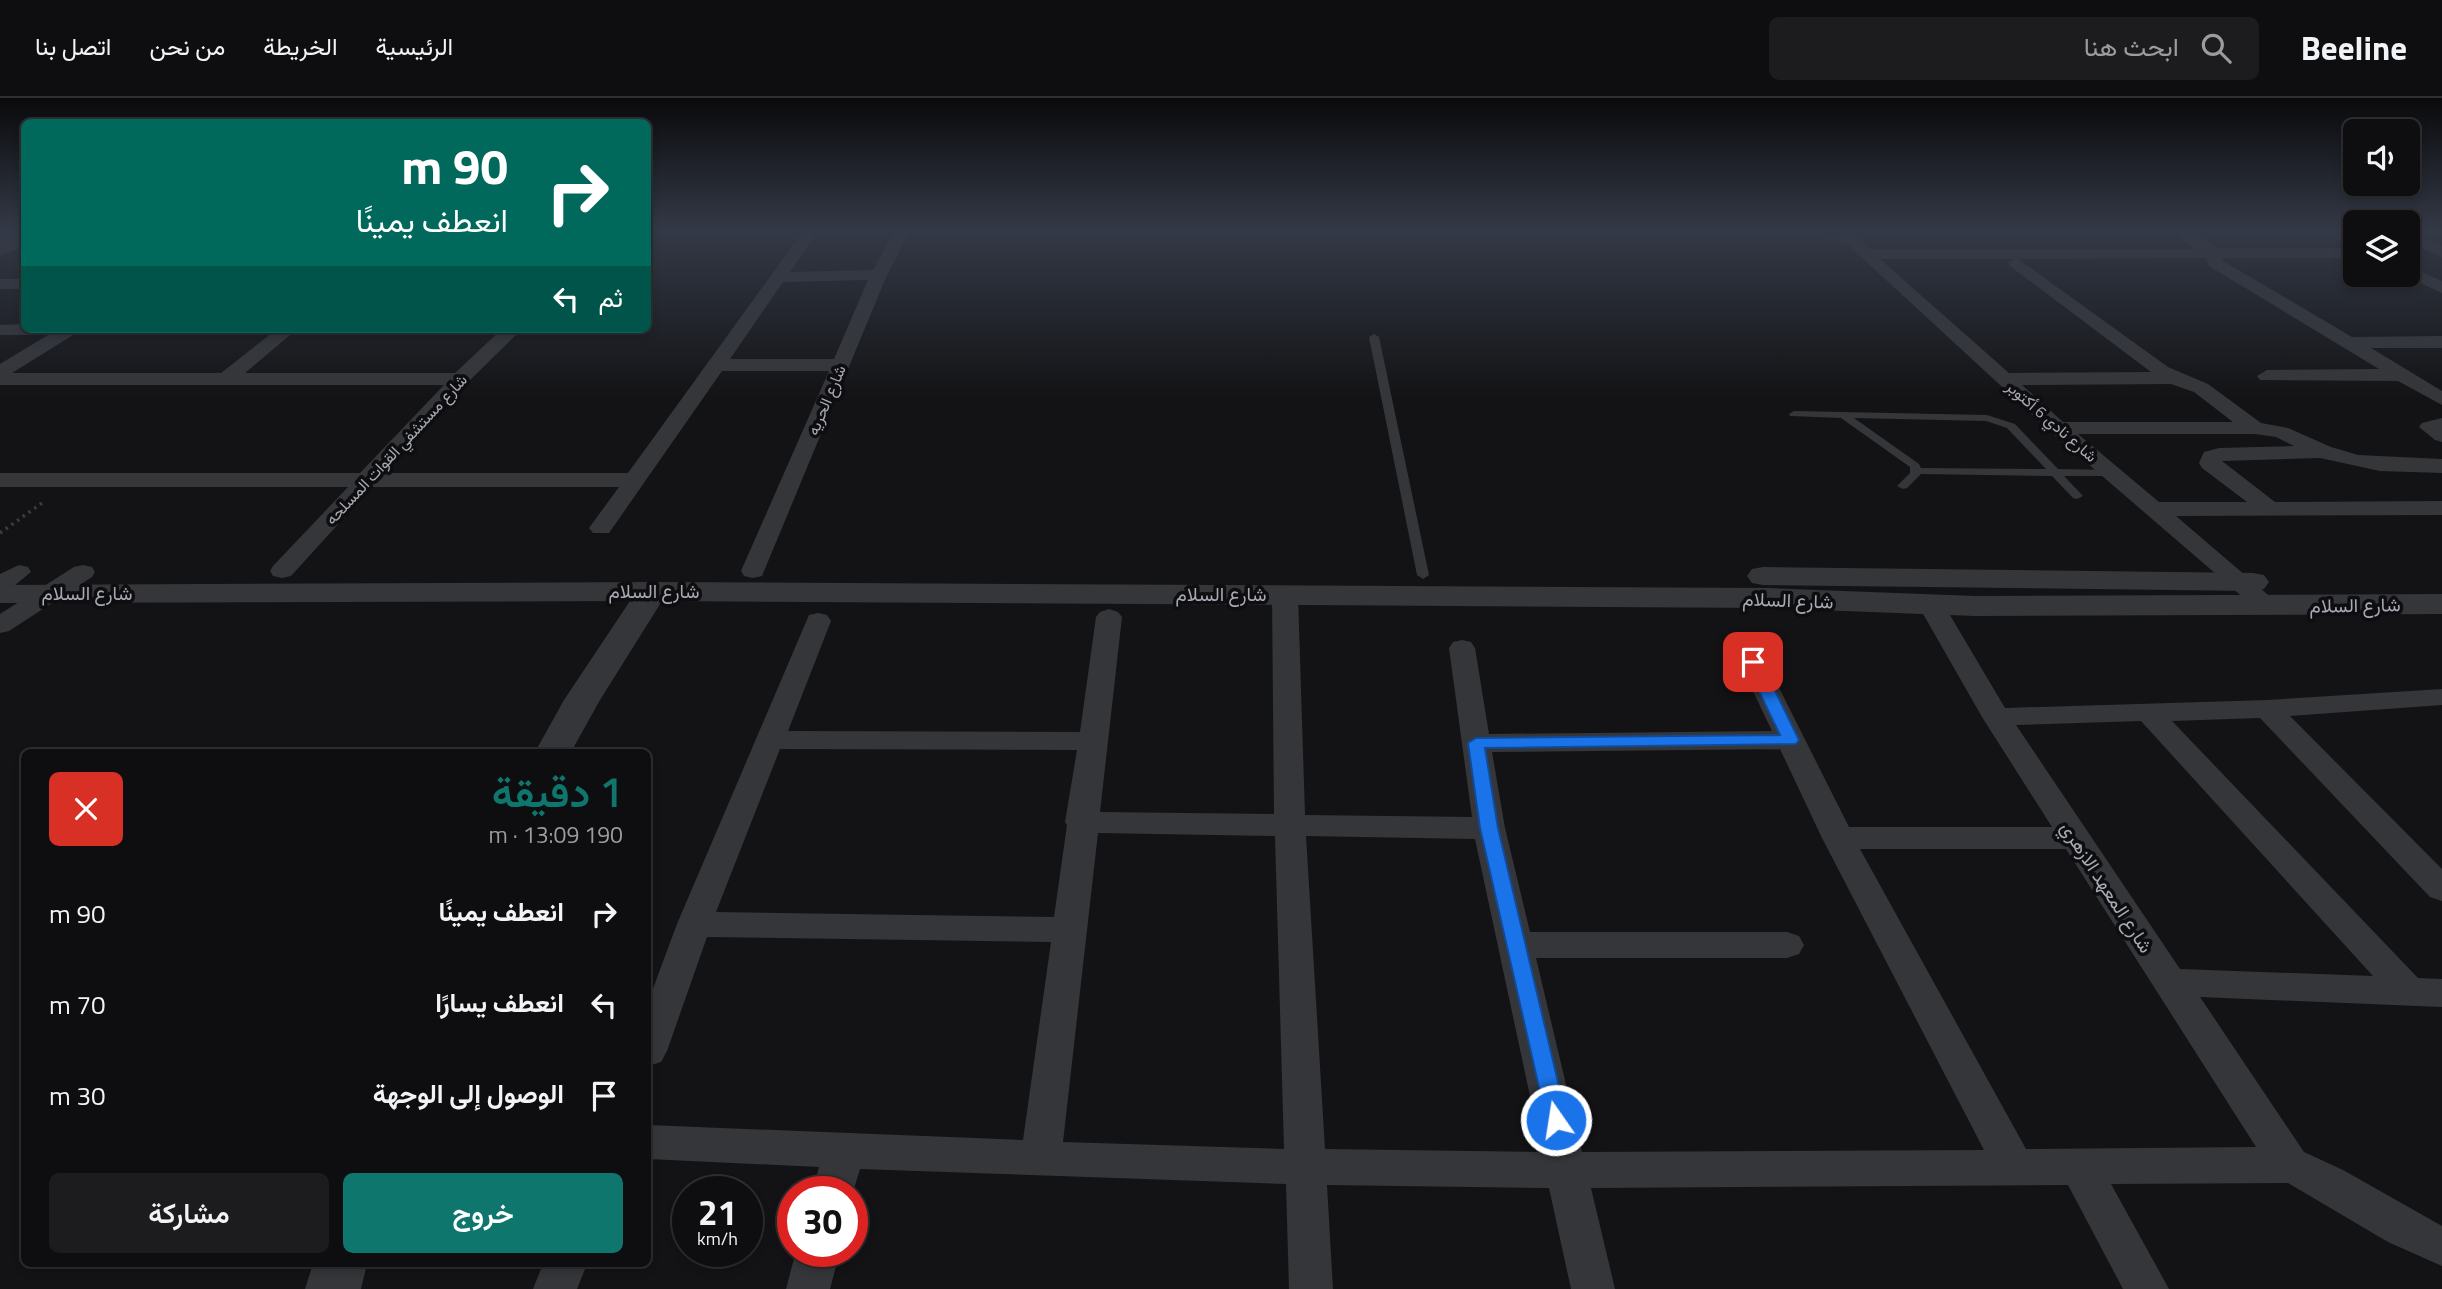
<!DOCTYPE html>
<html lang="ar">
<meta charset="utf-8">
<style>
:root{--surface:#0e0e10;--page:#1c1c1e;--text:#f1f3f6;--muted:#9b9c9f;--line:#2e2e30;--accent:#0f766e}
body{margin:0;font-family:"Titillium Web",Vazirmatn,sans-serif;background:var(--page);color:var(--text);direction:rtl;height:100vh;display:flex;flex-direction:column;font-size:26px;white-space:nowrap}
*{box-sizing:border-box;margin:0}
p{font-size:23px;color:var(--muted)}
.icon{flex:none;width:38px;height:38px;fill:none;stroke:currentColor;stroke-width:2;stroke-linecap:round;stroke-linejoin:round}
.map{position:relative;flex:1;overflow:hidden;direction:ltr}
.side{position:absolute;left:21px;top:651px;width:630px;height:518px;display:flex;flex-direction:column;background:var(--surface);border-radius:10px;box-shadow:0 4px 10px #0003,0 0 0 2px var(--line);direction:rtl}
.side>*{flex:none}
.banner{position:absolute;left:21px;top:21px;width:630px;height:214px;border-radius:10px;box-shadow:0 4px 10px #0003,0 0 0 2px var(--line);direction:rtl;background:#00695c;color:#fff;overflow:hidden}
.buttons{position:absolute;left:2343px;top:21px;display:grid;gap:14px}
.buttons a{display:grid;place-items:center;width:77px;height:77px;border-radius:10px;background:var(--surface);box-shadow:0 4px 10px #0003,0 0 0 2px var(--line);font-size:35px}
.speed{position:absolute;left:672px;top:1078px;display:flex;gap:14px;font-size:35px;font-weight:700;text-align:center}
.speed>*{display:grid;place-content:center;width:91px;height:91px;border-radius:50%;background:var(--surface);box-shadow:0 4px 10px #0003,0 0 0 2px var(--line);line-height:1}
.speed small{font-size:18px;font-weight:400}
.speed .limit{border:10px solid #d22;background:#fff;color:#111}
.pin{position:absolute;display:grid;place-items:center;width:60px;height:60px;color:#fff;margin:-30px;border-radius:14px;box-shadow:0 4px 10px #0006}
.me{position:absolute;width:77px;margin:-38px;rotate:347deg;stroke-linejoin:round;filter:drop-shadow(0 0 5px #0008)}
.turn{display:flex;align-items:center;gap:24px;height:147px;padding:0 28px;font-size:32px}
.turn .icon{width:91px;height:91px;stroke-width:2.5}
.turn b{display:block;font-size:49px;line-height:60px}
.then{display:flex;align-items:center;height:66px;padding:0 28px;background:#0003;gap:14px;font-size:26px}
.round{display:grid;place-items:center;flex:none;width:74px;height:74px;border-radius:10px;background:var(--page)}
.headline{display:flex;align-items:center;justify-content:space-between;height:119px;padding:0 28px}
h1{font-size:42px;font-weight:600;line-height:52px;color:var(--accent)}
.cta{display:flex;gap:14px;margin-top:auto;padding:14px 28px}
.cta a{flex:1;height:80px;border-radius:10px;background:var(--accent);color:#fff;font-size:28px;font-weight:600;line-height:80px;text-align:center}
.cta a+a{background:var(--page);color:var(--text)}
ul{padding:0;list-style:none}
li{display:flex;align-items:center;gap:21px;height:91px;padding:0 28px}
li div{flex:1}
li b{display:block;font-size:26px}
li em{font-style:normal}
header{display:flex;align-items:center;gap:42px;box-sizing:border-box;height:98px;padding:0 35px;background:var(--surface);border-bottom:2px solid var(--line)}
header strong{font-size:33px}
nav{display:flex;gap:38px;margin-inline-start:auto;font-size:24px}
.search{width:490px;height:63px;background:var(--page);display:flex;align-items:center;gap:18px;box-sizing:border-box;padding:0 24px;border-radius:10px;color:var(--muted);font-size:26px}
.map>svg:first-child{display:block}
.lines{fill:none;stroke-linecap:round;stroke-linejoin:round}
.path{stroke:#3b3c40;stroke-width:3.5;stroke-dasharray:2.5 4.5;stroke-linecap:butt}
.service{fill:#353639;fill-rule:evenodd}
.minor{fill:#353639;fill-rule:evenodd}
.tertiary{fill:#353639;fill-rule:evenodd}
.route{fill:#1a73e8;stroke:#114b97;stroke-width:2}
.labels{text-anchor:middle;stroke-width:7;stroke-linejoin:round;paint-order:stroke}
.far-street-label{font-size:16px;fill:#a7aab4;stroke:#0e0e10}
.street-label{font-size:19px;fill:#a7aab4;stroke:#0e0e10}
</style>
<header>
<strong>Beeline</strong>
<div class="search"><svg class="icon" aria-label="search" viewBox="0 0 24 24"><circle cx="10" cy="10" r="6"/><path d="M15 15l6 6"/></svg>ابحث هنا</div>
<nav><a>الرئيسية</a><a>الخريطة</a><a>من نحن</a><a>اتصل بنا</a></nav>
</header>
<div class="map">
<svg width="2442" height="1191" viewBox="0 0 2442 1191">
<rect width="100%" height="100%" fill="#131315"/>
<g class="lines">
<polyline class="path" points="0,435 42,405"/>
<g class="service">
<polygon points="1801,133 1815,133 1859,147 1855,149"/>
<polygon points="1374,236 1379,239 1429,477 1423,481 1417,477 1369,239"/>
<path d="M 1794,313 L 1987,317 L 2015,326 L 2058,371 L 2112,372 L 2118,375 L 2112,378 L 2064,378 L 2083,398 L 2077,401 L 2073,400 L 2052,378 L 1921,376 L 1907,390 L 1903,391 L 1897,388 L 1910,375 L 1910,369 L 1841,320 L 1790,318 L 1789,316 ZM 1854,320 L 1986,323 L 2007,330 L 2046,371 L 1921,370 L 1919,366 Z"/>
</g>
<g class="minor">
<path d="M 803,133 L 818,133 L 790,174 L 873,172 L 894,133 L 910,133 L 887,177 L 762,478 L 753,480 L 744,478 L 741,473 L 829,273 L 722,273 L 609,435 L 593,435 L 589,430 L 619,389 L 372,389 L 291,478 L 282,480 L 273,478 L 270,473 L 273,468 L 348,389 L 0,389 L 0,375 L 360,375 L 444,287 L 0,287 L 0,266 L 48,237 L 0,237 L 0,227 L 24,226 L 24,231 L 230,231 L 221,236 L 73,237 L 12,275 L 221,275 L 277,231 L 297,231 L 245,275 L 455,275 L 502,231 L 522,231 L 467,285 L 385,375 L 628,375 ZM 868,182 L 834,261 L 730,261 L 783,184 Z"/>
<path d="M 1833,133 L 1850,133 L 1870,151 L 2196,151 L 2171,133 L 2190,133 L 2218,150 L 2356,150 L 2356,160 L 2223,160 L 2223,163 L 2352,239 L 2442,238 L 2442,250 L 2371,250 L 2442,293 L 2442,307 L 2398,283 L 2260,282 L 2257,278 L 2267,272 L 2379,271 L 2209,168 L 2206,160 L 2018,161 L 2168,269 L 2208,286 L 2261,325 L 2288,330 L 2331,349 L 2358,357 L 2442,361 L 2442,375 L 2380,373 L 2320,360 L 2222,363 L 2275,404 L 2442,403 L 2442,417 L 2176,418 L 2281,508 L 2277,513 L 2268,516 L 2259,513 L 2051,334 ZM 1880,161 L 2014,161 L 2008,165 L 2010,168 L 2151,274 L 2009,275 ZM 2171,286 L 2194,294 L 2233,324 L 2063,324 L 2022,287 ZM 2078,336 L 2255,336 L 2276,339 L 2294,348 L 2219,350 L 2204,354 L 2199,365 L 2202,370 L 2247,404 L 2159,404 Z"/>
<polygon points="2315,133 2344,133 2356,138 2356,150"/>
<polygon points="2408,133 2442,148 2442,159 2408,144"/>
<polygon points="24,138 24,148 0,158 0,147"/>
<polygon points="2408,168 2442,183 2442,195 2403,177 2408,177"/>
<rect x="0" y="181" width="24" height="10"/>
<polygon points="2442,320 2442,344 2435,342 2419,329 2422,325"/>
<polygon points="19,467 28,469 31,474 9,492 0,495 0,476"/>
<polygon points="83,467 92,469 95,474 92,479 9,533 0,535 0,516 74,469"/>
<path d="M 1285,489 L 1294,492 L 1298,497 L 1305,717 L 1472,719 L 1449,550 L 1453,544 L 1462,542 L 1471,544 L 1475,550 L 1489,636 L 1772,633 L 1739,564 L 1743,558 L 1753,556 L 1763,558 L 1849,729 L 2052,729 L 1982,619 L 1918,507 L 1922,502 L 1931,499 L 1940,502 L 1944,507 L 2005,610 L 2267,602 L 2442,591 L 2442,607 L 2290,618 L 2442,771 L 2442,803 L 2430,799 L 2260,620 L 2172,623 L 2418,880 L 2442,881 L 2442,909 L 2200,899 L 2304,1054 L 2343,1072 L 2442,1128 L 2442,1168 L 2388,1144 L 2288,1085 L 2111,1086 L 2169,1191 L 2123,1191 L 2068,1087 L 1591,1090 L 1615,1191 L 1571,1191 L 1549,1090 L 1327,1087 L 1333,1191 L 1289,1191 L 1286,1086 L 860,1071 L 852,1097 L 852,1094 L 812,1094 L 819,1069 L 648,1061 L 648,1027 L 1023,1042 L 1051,844 L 707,839 L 667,953 L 661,964 L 648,968 L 648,904 L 677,826 L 809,517 L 818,515 L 827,517 L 831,523 L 788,633 L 1080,634 L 1096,519 L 1100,514 L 1109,511 L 1118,514 L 1122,519 L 1100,714 L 1274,716 L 1272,497 L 1276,492 ZM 2141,623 L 2373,878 L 2180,871 L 2016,627 ZM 780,651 L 1077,652 L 1065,724 L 1067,727 L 1054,819 L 716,814 ZM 1780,651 L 1822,740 L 1984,1052 L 1582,1054 L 1536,860 L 1787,860 L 1799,856 L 1804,847 L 1799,838 L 1787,834 L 1530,834 L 1505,730 L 1492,654 ZM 1098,735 L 1275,738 L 1284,1051 L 1063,1044 ZM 1306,738 L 1475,741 L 1542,1054 L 1325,1051 ZM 1860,751 L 2066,751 L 2256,1049 L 2026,1051 Z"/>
<polygon points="796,1153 840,1153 830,1191 786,1191"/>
<polygon points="543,1166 587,1166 577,1191 533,1191"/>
</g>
<g class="tertiary">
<polygon points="4,133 24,133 24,139 0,148 0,135"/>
<polygon points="1763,469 2253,475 2264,477 2269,484 2264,491 2253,493 1763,487 1752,485 1747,478 1752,471"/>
<polygon points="652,484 1768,490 1975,498 2442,496 2442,516 1975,518 1768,510 662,503 600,602 571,654 535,654 564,602 630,503 0,505 0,487"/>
<polygon points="313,1166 367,1166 361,1191 305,1191"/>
</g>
</g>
<linearGradient id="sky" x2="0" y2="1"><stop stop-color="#0a0a0c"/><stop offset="0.44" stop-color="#333946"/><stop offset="1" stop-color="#333946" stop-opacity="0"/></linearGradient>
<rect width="2442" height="300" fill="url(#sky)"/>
<polygon class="route" points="1753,560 1761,564 1799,642 1796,646 1485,650 1498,730 1567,1022 1564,1029 1556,1032 1548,1029 1480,730 1468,645 1476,640 1780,637 1745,564"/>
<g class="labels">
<g class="far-street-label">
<text transform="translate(826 302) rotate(-67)" y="6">شارع الحريه</text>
<text transform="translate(2052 323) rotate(41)" y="6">شارع نادي 6 أكتوبر</text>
<text transform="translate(396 351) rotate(-47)" y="6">شارع مستشفي القوات المسلحه</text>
</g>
<g class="street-label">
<text x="654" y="500">شارع السلام</text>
<text x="87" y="502">شارع السلام</text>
<text x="1221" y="503">شارع السلام</text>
<text transform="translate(1788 502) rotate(2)" y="7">شارع السلام</text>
<text transform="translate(2355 507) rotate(-1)" y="7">شارع السلام</text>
<text transform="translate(2107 789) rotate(57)" y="7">شارع المعهد الازهري</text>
</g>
</g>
</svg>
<div class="buttons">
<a><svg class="icon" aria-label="sound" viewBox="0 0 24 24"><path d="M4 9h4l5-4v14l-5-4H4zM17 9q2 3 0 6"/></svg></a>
<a><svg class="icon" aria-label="layers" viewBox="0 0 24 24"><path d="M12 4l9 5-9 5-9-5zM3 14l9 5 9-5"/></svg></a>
</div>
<div class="speed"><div>21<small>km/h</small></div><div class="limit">30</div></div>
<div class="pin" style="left:1753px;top:564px;background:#d93025"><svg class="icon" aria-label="arrive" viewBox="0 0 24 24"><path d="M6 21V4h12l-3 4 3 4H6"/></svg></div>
<svg class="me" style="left:1556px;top:1022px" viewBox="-20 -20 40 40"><circle r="17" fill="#1a73e8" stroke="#fff" stroke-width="3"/><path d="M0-11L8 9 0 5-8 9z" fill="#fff"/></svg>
<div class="banner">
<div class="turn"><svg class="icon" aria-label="right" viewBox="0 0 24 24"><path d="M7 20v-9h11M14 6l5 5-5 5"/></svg><div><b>90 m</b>انعطف يمينًا</div></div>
<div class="then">ثم<svg class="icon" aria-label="left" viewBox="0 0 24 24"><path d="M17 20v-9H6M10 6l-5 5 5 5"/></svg></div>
</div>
<section class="side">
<div class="headline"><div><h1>1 دقيقة</h1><p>190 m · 13:09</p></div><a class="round" style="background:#d93025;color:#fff"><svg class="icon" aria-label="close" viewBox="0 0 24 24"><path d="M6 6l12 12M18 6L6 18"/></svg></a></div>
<ul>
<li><svg class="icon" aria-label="right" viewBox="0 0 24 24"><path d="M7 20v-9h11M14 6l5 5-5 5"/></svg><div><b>انعطف يمينًا</b></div><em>90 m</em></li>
<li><svg class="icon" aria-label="left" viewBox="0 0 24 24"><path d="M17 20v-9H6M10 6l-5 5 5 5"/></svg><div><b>انعطف يسارًا</b></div><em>70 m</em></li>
<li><svg class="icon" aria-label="arrive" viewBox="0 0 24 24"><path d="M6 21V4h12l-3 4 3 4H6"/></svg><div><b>الوصول إلى الوجهة</b></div><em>30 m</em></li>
</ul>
<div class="cta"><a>خروج</a><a>مشاركة</a></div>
</section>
</div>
